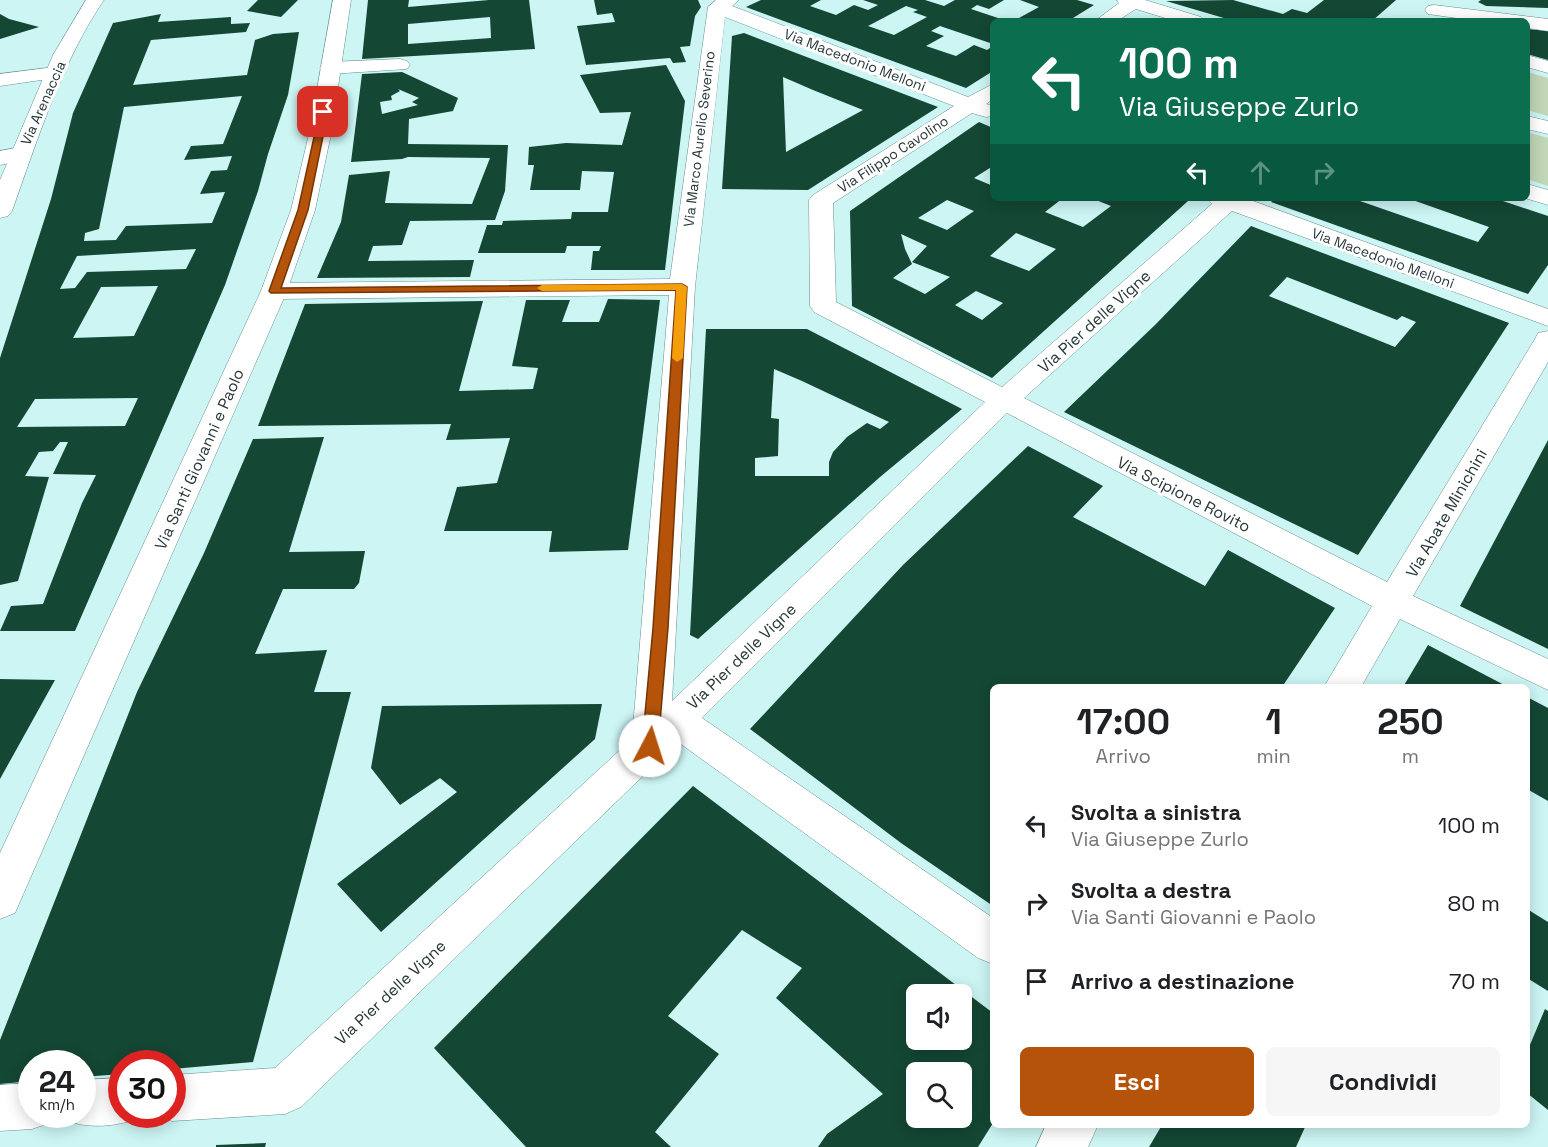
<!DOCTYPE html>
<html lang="it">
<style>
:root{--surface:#fff;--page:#f6f6f6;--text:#202124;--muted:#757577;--accent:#b45309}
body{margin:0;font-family:"Space Grotesk",sans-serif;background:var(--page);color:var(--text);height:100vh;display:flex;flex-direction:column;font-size:22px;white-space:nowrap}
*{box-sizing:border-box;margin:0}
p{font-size:20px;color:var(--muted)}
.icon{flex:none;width:33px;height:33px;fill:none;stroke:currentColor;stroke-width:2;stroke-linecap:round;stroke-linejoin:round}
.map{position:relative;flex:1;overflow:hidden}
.panel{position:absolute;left:990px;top:684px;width:540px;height:444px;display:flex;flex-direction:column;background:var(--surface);border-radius:9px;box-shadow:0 3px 15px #0003}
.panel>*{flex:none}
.hud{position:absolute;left:990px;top:18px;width:540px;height:183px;border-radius:9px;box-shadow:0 3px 15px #0003;background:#0b6e4f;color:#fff;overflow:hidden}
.buttons{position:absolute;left:906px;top:984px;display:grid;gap:12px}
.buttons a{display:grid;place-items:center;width:66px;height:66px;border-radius:9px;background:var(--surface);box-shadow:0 3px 15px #0003;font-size:30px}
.speed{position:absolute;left:18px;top:1050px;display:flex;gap:12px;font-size:30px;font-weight:700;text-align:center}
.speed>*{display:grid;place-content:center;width:78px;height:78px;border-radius:50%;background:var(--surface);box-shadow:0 3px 15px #0003;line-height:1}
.speed small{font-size:15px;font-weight:400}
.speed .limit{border:9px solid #d22;background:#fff;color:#111}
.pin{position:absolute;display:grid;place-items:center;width:51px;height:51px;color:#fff;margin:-26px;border-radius:12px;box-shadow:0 3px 9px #0006}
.me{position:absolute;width:66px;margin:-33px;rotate:5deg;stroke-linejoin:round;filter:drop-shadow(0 0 4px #0008)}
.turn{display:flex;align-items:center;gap:21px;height:126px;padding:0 30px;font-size:27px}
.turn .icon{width:78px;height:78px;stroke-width:2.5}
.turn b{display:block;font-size:42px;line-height:51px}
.lanes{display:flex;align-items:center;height:57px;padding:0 30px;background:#0003;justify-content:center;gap:30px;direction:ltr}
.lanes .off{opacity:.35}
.eta{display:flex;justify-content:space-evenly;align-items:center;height:102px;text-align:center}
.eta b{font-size:36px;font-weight:800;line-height:42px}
.primary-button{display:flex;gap:12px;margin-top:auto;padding:12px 30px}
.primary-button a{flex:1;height:69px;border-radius:9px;background:var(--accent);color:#fff;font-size:24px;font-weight:800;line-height:69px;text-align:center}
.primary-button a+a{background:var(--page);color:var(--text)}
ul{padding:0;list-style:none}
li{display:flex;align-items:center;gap:18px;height:78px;padding:0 30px}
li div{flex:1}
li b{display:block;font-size:22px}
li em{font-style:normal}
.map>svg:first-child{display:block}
.green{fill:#c0d6b6}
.building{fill:#144734;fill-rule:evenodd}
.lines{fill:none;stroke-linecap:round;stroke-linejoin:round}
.minor-casing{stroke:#698f8e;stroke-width:1}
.secondary-casing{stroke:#698f8e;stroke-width:1}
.minor{fill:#fff;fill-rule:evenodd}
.secondary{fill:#fff;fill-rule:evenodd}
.route{fill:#b45309;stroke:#753606;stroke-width:1.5}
.slow{fill:#f59e0b}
.labels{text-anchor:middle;stroke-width:6;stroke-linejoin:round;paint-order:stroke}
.far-street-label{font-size:14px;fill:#273737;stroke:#fff}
.street-label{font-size:16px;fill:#273737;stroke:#fff}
</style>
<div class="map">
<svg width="1548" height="1147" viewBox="0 0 1548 1147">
<rect width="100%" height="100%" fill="#ccf5f4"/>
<g class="green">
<polygon points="1527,72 1548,78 1548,116 1527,110"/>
<polygon points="1527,132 1548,138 1548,186 1527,179"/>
</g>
<g class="building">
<polygon points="258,0 298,0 281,17 247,11"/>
<path d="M 368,0 L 409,0 L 408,7 L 489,0 L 529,0 L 535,49 L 362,59 ZM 490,17 L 491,38 L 408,44 L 408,24 Z"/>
<polygon points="594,0 698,0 701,7 695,16 690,46 680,47 686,62 673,63 670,58 586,65 577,26 615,22 612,13 597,15"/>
<path d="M 761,0 L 821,0 L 810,6 L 836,15 L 854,5 L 868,10 L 878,5 L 863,0 L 925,0 L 944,6 L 955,0 L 1004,0 L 989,9 L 977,5 L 971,9 L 1007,21 L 993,21 L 993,44 L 940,26 L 931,31 L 944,36 L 926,46 L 956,56 L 974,45 L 987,50 L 993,46 L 993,71 L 966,88 L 746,7 ZM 906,6 L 918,10 L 913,12 L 927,17 L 894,35 L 868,26 Z"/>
<polygon points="1020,0 1077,0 1094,5 1073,18 1076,19 1072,21 1027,21 1019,18 1039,7"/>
<polygon points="1233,0 1283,14 1292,9 1307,13 1324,0 1396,0 1372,21 1234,21 1166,1"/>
<polygon points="1481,0 1548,0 1548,8 1486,6 1478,2"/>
<polygon points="0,14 9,19 39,27 0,39"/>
<path d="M 161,14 L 158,22 L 231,17 L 231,24 L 250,23 L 246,32 L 151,40 L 133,85 L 247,75 L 255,40 L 273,34 L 299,32 L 288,95 L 268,154 L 258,191 L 225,285 L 75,631 L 0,631 L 11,606 L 43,604 L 82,503 L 96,475 L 53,474 L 68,442 L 60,442 L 53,451 L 39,452 L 25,476 L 49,477 L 18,581 L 0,585 L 0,358 L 51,199 L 73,113 L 113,23 ZM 242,96 L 223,144 L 191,146 L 184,160 L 232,156 L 227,170 L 211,171 L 200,194 L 225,192 L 212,223 L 126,226 L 116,240 L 84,241 L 85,233 L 99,229 L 124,107 ZM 196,249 L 186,269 L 87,272 L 75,288 L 60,289 L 77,256 ZM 158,286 L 134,336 L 73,338 L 101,287 ZM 138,398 L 125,426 L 17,427 L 35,399 Z"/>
<polygon points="1527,29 1548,31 1548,60 1527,54"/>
<path d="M 744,33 L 846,72 L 938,107 L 808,190 L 722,189 L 732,36 ZM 783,77 L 813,90 L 863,110 L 786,152 Z"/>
<polygon points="666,65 685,101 665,270 591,270 593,251 599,251 601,246 567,246 565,253 478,253 487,225 502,225 503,221 571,219 572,212 608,212 614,172 582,171 580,190 530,190 534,165 528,165 529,147 566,143 622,145 631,112 600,113 580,75"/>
<path d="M 402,72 L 458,98 L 453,111 L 409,119 L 408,144 L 508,145 L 505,191 L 495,220 L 410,221 L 402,245 L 373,246 L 368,261 L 474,260 L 470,277 L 317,278 L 341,222 L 349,175 L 390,171 L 385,203 L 472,204 L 490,158 L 408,157 L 402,159 L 351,162 L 362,74 ZM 398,89 L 419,98 L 412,102 L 418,105 L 382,114 L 380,102 L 392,100 L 391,96 L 400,91 Z"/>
<path d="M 979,122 L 993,128 L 993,166 L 974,178 L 993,186 L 993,198 L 1063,198 L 1045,212 L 1083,227 L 1111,206 L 1091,198 L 1181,198 L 1188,201 L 992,378 L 852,306 L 850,211 ZM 947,200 L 974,211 L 947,230 L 918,218 ZM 1016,233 L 1056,249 L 1029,271 L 990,256 ZM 901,234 L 927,246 L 912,262 L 950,277 L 925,294 L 893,278 L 912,264 L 905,249 ZM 976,291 L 1003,303 L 982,320 L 955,305 Z"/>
<polygon points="1275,198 1362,198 1360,201 1478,242 1489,227 1407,198 1494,198 1548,216 1548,265 1528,294 1271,202"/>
<path d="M 1251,226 L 1509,323 L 1358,555 L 1064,412 L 1156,324 ZM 1287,277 L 1397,320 L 1402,316 L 1416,322 L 1395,347 L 1269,296 Z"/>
<polygon points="608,299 660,300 628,550 549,552 552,531 444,531 457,487 497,483 510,438 446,440 451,424 258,426 305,304 483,301 459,391 533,389 538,368 512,366 526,300 570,300 562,322 599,322"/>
<path d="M 706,329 L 807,329 L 962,409 L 880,477 L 698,639 L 690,635 ZM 774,369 L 802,381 L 889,422 L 880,429 L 867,423 L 847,437 L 833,452 L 829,462 L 829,476 L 755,476 L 755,458 L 778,456 L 779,419 L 771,418 Z"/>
<polygon points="324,437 289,552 365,551 359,583 354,589 283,589 255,654 327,650 314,692 351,692 253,1062 172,1069 172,1064 122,1064 122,1074 82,1077 82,1064 32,1064 32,1081 0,1084 0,1040 137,692 204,553 253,439"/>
<polygon points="1548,440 1548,649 1460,606"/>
<polygon points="1028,446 1103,486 1073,517 1205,586 1228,550 1335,608 1282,687 993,687 993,906 901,843 750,729 903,565"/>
<polygon points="1428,645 1508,687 1403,687"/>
<polygon points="0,679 55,680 0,779"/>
<polygon points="1527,697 1548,708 1548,801 1527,789"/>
<polygon points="602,704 595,739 381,932 337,884 457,792 440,778 400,805 371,768 382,706"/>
<path d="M 693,786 L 993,1013 L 993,1123 L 978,1147 L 818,1147 L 827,1134 L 883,1094 L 776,998 L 802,968 L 742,930 L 668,1016 L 719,1054 L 655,1132 L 671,1147 L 526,1147 L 434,1048 ZM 916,994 L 962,994 L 962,1040 L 916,1040 ZM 916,1072 L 962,1072 L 962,1118 L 916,1118 Z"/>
<polygon points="1527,909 1548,922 1548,991 1527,978"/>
<polygon points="1545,1009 1548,1011 1548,1110 1527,1093 1527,1052"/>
<polygon points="1162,1125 1306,1125 1296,1147 1149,1147"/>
<polygon points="266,1143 265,1147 216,1147 216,1145"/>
</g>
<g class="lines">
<defs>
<g id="minor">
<path d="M 716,0 L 739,0 L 732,6 L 968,97 L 993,84 L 993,99 L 986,104 L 993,106 L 993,116 L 986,117 L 972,113 L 833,203 L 836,302 L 1002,387 L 1212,204 L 1206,198 L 1245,198 L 1548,309 L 1548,326 L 1232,211 L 1024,398 L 1387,582 L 1535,339 L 1538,333 L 1548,331 L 1548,362 L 1413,596 L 1548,659 L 1548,690 L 1400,619 L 1361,687 L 1324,687 L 1372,606 L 1007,413 L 702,718 L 993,918 L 993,964 L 978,958 L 678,742 L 301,1107 L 285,1114 L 172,1121 L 155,1115 L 172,1114 L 172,1075 L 275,1068 L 632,739 L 669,295 L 274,299 L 265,296 L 261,291 L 265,286 L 274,283 L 670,279 L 708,7 ZM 725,17 L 954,106 L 813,195 L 809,200 L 810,306 L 814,312 L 985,402 L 672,701 L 695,287 Z"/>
<polygon points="1117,0 1145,0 1201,17 1203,21 1175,21 1136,9 1117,21 1095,21 1119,3"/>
<polygon points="1434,5 1548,19 1548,31 1527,28 1527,21 1478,21 1428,14 1425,10 1428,6"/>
<polygon points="1527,55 1548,61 1548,73 1527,67"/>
<polygon points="400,59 407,61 410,65 407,69 330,74 323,72 320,68 323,64 330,62"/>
<polygon points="55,67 62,69 65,73 62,77 0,86 0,74"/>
<polygon points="1527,116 1548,121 1548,134 1527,129"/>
<polygon points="21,147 29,149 32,154 29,159 0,165 0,151"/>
<polygon points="1527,184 1548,190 1548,205 1525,198 1527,198"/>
<path d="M 122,1078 L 122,1114 L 140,1114 L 139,1118 C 115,1127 89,1129 65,1120 L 63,1114 L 82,1114 L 82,1080 Z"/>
<polygon points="32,1083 32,1114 52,1114 49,1123 32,1129 0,1131 0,1085"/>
<polygon points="1046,1125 1098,1125 1088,1147 1036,1147"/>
</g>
<g id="secondary">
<path d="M 86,0 L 104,0 C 62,61 37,141 12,211 L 8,216 L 0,218 L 0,180 L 53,55 Z"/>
<polygon points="333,0 351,0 331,134 315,210 287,291 15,913 0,919 0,853 261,291 291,210 309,134"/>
</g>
</defs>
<use href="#minor" class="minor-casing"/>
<use href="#secondary" class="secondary-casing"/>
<use href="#minor" class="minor"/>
<use href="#secondary" class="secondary"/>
</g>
<polygon class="route" points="320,110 328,112 308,210 281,288 682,284 687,287 668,628 658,746 656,751 650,753 645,751 642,746 653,628 676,290 271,293 269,291 298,210"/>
<polygon class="slow" points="682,284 687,287 683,358 677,362 672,358 676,290 542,291 537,288 542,285"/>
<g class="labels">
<g class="far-street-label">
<text transform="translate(855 60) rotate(21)" y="5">Via Macedonio Melloni</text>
<text transform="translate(43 103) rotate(-66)" y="5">Via Arenaccia</text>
<text transform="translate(699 139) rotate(-83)" y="5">Via Marco Aurelio Severino</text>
<text transform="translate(893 154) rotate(-33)" y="5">Via Filippo Cavolino</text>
<text transform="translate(1383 258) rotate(20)" y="5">Via Macedonio Melloni</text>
</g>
<g class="street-label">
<text transform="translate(1094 321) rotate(-42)" y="6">Via Pier delle Vigne</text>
<text transform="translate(199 459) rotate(-66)" y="6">Via Santi Giovanni e Paolo</text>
<text transform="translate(1184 494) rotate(27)" y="6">Via Scipione Rovito</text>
<text transform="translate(1446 513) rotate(-60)" y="6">Via Abate Minichini</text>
<text transform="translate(741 656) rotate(-44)" y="6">Via Pier delle Vigne</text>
<text transform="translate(390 992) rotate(-43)" y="6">Via Pier delle Vigne</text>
</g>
</g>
</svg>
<div class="buttons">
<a><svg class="icon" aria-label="sound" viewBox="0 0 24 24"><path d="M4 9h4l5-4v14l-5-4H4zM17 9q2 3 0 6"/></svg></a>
<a><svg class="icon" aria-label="search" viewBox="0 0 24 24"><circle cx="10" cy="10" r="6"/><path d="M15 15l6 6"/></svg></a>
</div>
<div class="speed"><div>24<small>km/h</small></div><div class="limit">30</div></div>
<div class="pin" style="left:323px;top:112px;background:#d93025"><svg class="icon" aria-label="arrive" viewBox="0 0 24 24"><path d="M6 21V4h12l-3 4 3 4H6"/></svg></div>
<svg class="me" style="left:650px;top:746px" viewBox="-20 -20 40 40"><circle r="19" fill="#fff"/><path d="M0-13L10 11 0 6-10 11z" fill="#b45309"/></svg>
<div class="hud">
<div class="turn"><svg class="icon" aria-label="left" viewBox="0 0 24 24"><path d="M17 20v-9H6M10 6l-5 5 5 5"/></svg><div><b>100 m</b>Via Giuseppe Zurlo</div></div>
<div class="lanes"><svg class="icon" aria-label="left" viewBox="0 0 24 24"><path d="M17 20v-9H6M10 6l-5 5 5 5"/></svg><svg class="icon off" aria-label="ahead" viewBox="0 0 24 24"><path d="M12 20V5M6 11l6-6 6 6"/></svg><svg class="icon off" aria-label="right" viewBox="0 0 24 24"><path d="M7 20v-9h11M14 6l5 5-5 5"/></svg></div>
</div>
<section class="panel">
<div class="eta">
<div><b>17:00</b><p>Arrivo</p></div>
<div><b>1</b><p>min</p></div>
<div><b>250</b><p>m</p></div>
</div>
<ul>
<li><svg class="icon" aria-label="left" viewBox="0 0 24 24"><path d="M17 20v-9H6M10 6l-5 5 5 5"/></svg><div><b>Svolta a sinistra</b><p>Via Giuseppe Zurlo</p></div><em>100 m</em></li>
<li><svg class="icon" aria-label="right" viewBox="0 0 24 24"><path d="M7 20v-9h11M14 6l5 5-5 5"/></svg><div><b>Svolta a destra</b><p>Via Santi Giovanni e Paolo</p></div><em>80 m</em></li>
<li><svg class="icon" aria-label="arrive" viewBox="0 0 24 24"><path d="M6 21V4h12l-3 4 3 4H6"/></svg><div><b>Arrivo a destinazione</b></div><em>70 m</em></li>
</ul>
<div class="primary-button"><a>Esci</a><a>Condividi</a></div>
</section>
</div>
